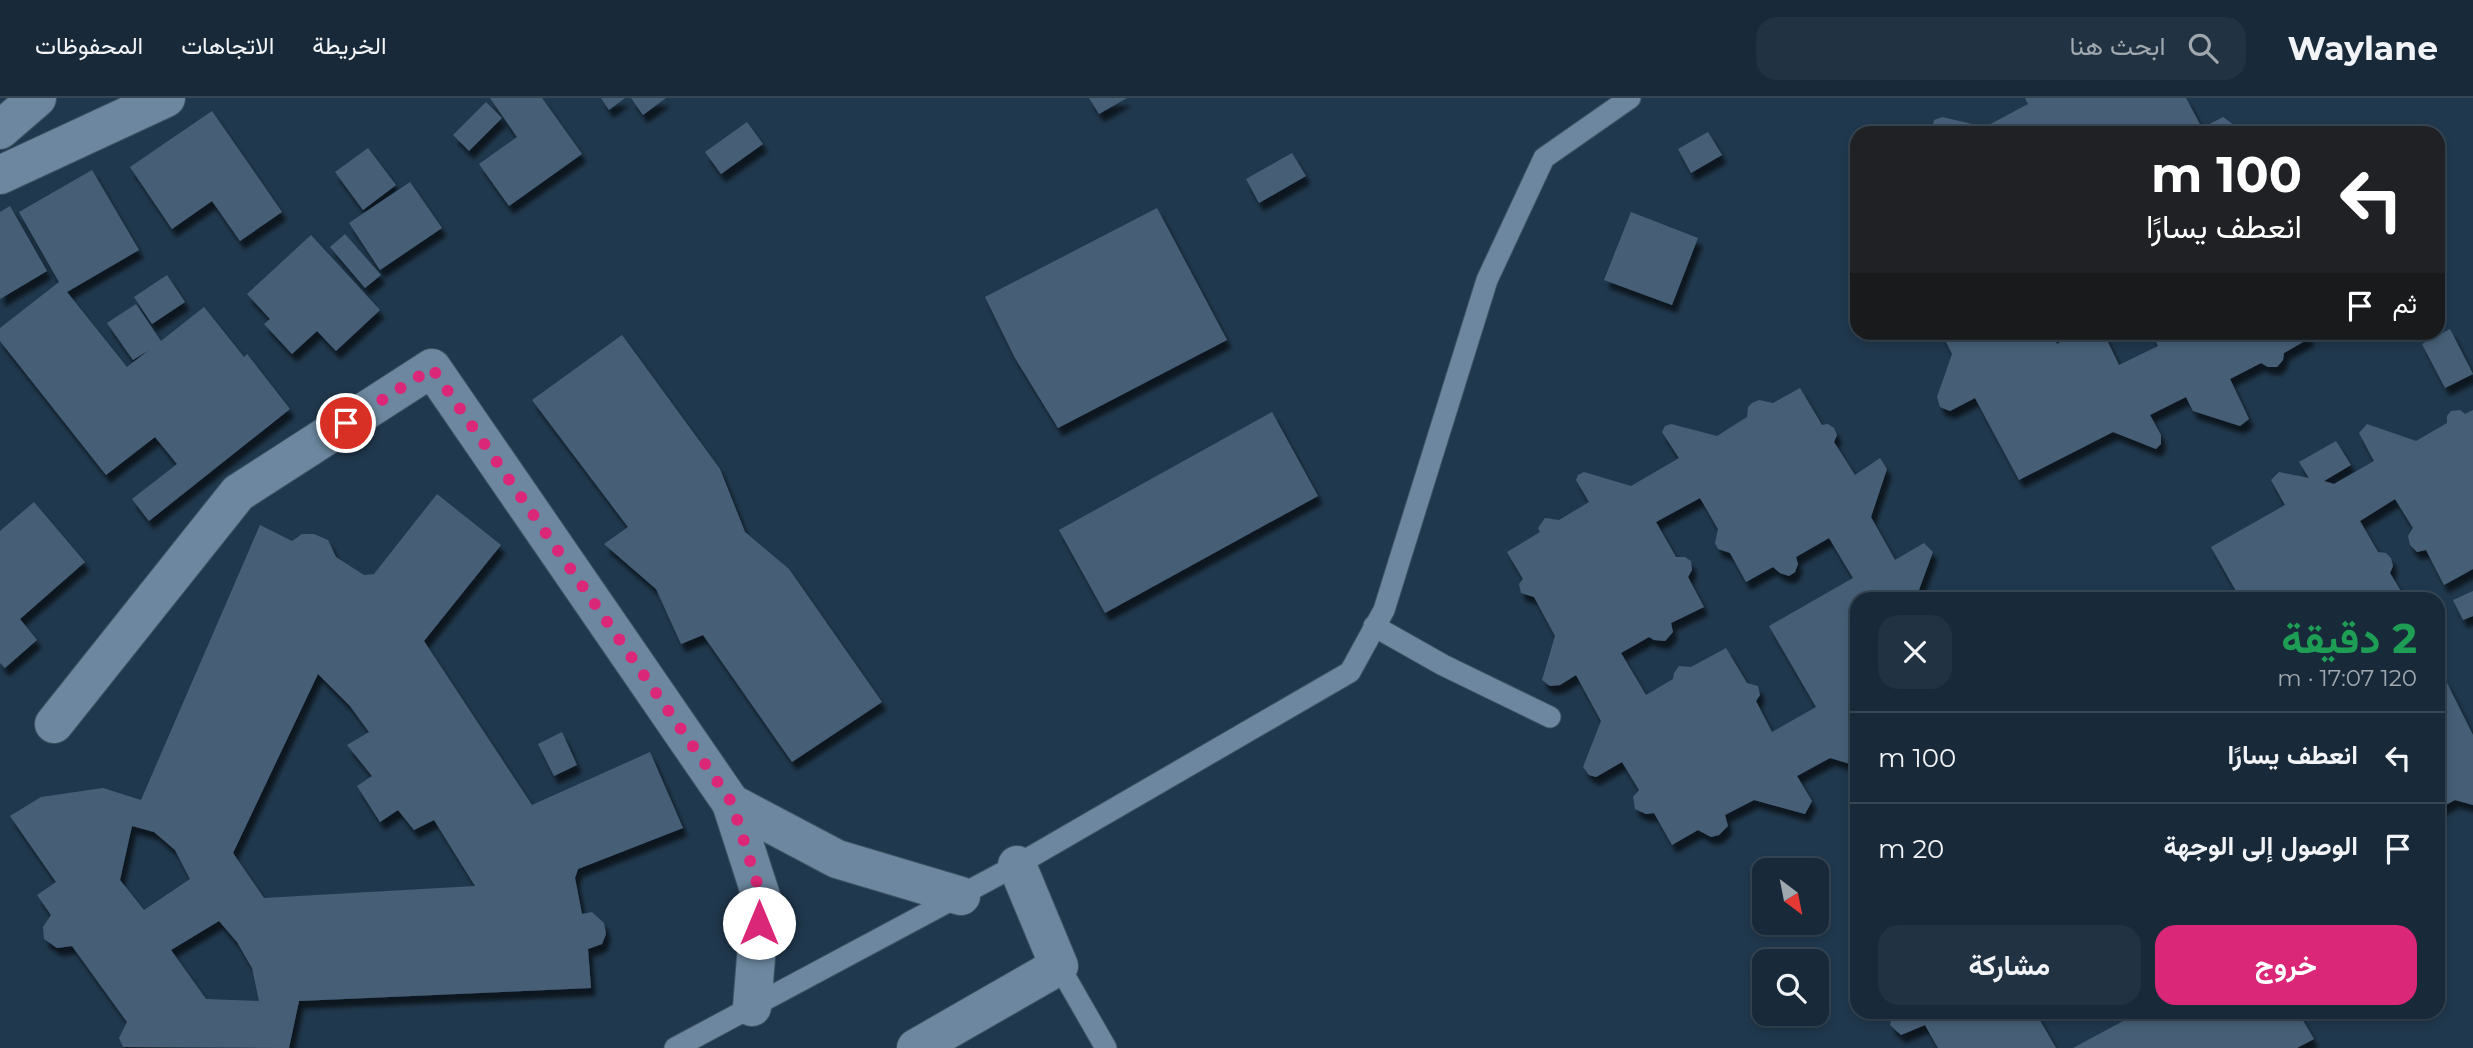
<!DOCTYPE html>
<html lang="ar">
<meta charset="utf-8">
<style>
:root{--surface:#182a3a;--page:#213242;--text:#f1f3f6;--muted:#9fa7af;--line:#364654;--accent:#db2777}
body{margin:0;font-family:Montserrat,Vazirmatn,sans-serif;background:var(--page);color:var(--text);direction:rtl;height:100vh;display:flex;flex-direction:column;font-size:26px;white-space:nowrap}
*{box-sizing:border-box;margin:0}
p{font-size:23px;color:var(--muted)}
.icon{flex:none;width:38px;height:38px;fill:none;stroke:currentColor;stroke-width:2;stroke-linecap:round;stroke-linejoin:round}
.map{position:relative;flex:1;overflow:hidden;direction:ltr}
.panel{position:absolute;left:1850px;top:494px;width:595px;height:427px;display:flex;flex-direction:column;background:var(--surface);border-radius:21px;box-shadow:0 4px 10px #0003,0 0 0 2px var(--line);direction:rtl}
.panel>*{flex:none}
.top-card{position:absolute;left:1850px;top:28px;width:595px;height:214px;border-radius:21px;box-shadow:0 4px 10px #0003,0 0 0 2px var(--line);direction:rtl;background:#202124;color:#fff;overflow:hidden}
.needle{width:46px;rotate:148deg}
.controls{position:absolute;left:1752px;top:760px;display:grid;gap:14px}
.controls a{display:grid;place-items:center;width:77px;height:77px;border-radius:14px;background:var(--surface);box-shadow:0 4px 10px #0003,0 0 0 2px var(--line);font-size:35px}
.pin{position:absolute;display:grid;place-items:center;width:60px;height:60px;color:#fff;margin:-30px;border:4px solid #fff;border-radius:50%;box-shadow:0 2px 7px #0007}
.me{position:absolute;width:77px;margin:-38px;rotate:0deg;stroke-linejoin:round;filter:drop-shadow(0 0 5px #0008)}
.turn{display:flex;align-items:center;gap:24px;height:147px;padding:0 28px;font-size:32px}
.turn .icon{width:91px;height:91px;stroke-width:2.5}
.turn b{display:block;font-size:49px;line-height:60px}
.then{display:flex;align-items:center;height:66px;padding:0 28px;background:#0003;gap:14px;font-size:26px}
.round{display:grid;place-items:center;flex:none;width:74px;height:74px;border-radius:21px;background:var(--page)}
.overview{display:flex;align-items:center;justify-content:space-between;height:119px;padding:0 28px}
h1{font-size:42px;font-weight:700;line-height:52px;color:#1e9e55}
.button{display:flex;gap:14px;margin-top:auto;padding:14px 28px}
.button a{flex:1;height:80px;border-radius:21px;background:var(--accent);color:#fff;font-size:28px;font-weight:700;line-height:80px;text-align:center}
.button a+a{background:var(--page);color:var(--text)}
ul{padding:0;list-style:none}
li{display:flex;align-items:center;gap:21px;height:91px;padding:0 28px;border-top:2px solid var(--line)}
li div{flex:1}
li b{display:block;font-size:26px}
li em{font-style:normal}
header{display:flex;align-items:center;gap:42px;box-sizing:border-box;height:98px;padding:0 35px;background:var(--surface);border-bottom:2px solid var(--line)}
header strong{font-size:33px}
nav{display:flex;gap:38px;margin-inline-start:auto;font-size:24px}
.search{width:490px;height:63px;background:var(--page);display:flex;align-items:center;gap:18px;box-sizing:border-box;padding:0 24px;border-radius:21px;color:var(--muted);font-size:26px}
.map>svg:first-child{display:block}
.building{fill:#465f76;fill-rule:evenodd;filter:url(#shadow)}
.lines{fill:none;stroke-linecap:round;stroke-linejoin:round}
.service-casing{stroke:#3d5364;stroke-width:23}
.minor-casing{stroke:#3d5364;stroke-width:40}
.tertiary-casing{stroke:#3d5364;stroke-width:40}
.service{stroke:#6c879f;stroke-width:21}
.minor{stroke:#6c879f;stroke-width:38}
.tertiary{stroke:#6c879f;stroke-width:38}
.route{stroke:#db2777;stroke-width:12;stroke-dasharray:0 21.6}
</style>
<header>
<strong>Waylane</strong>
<div class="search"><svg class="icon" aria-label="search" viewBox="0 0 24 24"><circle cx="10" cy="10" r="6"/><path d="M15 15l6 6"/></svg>ابحث هنا</div>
<nav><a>الخريطة</a><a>الاتجاهات</a><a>المحفوظات</a></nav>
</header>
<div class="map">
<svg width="2473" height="950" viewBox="0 0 2473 950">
<defs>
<filter id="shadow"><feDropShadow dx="4.5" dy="8" stdDeviation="2" flood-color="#0009"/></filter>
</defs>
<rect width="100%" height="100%" fill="#20384d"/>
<g class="building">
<polygon points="490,0 542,0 582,56 509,108 479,66 517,39"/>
<polygon points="601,0 625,0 609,12"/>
<polygon points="631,0 666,0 643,17"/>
<polygon points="1089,0 1127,0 1099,16"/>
<polygon points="2025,0 2186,0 2202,30 2223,19 2234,27 2232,35 1934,35 1932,31 1934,22 1942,19 1985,29 2028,6"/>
<polygon points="486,4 502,20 469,53 453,37"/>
<polygon points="212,13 282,114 240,143 212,103 172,131 130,69"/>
<polygon points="747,24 763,46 721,76 705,54"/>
<polygon points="1708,34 1722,57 1691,75 1678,51"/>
<polygon points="368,50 396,87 363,112 335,74"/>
<polygon points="1292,55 1306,78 1259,105 1246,81"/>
<polygon points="92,72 139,152 67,194 127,269 149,252 133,262 107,225 136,206 161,243 204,209 244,259 247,256 290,311 149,423 132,401 177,366 155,339 106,377 0,243 0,230 59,184 19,114"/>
<polygon points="410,84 442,130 380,172 349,125"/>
<polygon points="10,108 47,173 0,201 0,114"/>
<polygon points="1157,110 1227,242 1058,330 1015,260 985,199"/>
<polygon points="1631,114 1698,140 1672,207 1604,182"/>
<polygon points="345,136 381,177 365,190 330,149"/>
<polygon points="311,137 380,212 336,253 317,233 292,256 264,226 270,221 247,196"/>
<polygon points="167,177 185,204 152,226 134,199"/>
<polygon points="2450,231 2473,276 2445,290 2422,246"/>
<polygon points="1941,234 2051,234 2057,246 2079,234 2103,234 2119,267 2158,248 2151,234 2307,234 2310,240 2284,255 2283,262 2277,269 2268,269 2261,265 2230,281 2249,321 2240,328 2193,313 2186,299 2150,317 2161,337 2161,346 2156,351 2113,334 2019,382 1975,300 1950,313 1940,309 1937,299 1952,256"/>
<polygon points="622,237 720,371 745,434 789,471 882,604 792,664 703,537 681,546 656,491 604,446 628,429 532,302"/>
<path d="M 1800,290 L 1822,327 L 1828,326 L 1834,330 L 1837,337 L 1834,344 L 1855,377 L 1880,360 L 1887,371 L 1871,419 L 1895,462 L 1924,445 L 1933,454 L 1916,500 L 1857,500 L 1857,668 L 1830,660 L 1797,678 L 1812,703 L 1805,716 L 1754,702 L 1725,717 L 1728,728 L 1719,737 L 1711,739 L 1698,732 L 1672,747 L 1654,715 L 1646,716 L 1635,711 L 1633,699 L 1639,692 L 1622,664 L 1596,679 L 1589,677 L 1583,669 L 1601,623 L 1576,577 L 1560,587 L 1550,588 L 1542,582 L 1555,538 L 1534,499 L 1521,495 L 1519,486 L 1523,481 L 1507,454 L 1540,434 L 1538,430 L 1545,420 L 1559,422 L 1589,404 L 1576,382 L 1578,377 L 1584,374 L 1631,388 L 1679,360 L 1662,334 L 1665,328 L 1671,326 L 1717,338 L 1747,319 L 1748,309 L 1752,305 L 1759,302 L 1773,305 ZM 1700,400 L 1718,431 L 1715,445 L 1718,451 L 1730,455 L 1746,484 L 1773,469 L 1780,475 L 1789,478 L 1795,474 L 1798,466 L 1796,459 L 1829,440 L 1853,480 L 1769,528 L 1816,609 L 1772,634 L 1756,603 L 1760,597 L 1758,588 L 1747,585 L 1726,550 L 1691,569 L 1679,568 L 1674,575 L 1673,581 L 1646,597 L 1621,555 L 1649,539 L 1654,542 L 1665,543 L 1673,534 L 1671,525 L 1704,509 L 1688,479 L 1692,472 L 1691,463 L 1685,459 L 1676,459 L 1656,424 Z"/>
<polygon points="2460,312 2465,316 2473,312 2473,471 2444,487 2426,452 2417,454 2410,447 2408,438 2413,430 2395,401 2360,423 2378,454 2386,455 2391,460 2393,468 2390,475 2405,500 2240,500 2211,449 2285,407 2271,382 2279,374 2309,380 2299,364 2336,343 2351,367 2324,383 2334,386 2374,363 2359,335 2367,326 2416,343 2447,325 2447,318 2451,313"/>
<polygon points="1272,314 1318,398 1105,515 1059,432"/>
<path d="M 437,396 L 501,447 L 424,543 L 532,707 L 650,654 L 683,730 L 578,771 L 575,780 L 582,816 L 592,814 L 604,825 L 606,836 L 602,846 L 588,851 L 591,890 L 299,903 L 289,950 L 123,949 L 119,940 L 127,924 L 72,848 L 57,850 L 44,841 L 43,829 L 51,817 L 37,797 L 56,784 L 10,718 L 41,699 L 103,690 L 141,702 L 260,427 L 292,443 L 302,436 L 314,436 L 328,442 L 336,459 L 364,477 L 374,476 ZM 318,576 L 350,608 L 369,634 L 347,647 L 372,678 L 357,688 L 380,724 L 398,712 L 414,732 L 434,722 L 475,788 L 264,800 L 233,755 ZM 132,728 L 154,734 L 175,752 L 190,781 L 144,812 L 120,782 ZM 219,823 L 237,844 L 252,870 L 259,903 L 206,901 L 171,852 Z"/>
<polygon points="34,404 85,464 20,521 37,542 5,570 0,565 0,433"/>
<polygon points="2473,493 2473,518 2463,522 2453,502"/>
<polygon points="2446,583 2473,637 2473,707 2455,702 2438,711 2438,588"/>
<polygon points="562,634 577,667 554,678 538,646"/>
<polygon points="1857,793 1857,812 1848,797"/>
<polygon points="1893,914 2035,914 2056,950 1938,950 1925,927 1901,937 1890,927"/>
<polygon points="2140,914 2298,914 2314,941 2297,950 2073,950"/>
</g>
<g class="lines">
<defs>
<g id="service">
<polyline points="1374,528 1443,567 1550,619"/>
<polyline points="1059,868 1106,950"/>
<polyline points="675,950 1017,767 1350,574 1384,512 1487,182 1544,60 1630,0"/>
</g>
<g id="minor">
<polyline points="0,32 37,0"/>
<polyline points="54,626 238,395 432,270 731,705 837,761 961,798"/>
<polyline points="731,705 761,798 752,909"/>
<polyline points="916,950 1059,868 1017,767"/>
</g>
<polyline id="tertiary" points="0,77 166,0"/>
</defs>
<use href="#service" class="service-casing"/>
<use href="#minor" class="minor-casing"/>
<use href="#tertiary" class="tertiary-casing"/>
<use href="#service" class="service"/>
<use href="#minor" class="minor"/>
<use href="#tertiary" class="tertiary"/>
</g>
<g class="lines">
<polyline class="route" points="346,325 432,270 732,705 761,798 759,825"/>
</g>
</svg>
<div class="controls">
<a><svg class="needle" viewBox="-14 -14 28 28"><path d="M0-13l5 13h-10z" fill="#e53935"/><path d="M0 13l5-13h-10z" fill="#9fa7af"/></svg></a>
<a><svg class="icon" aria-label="search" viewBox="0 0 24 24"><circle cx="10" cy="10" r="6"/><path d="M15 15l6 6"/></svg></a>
</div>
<div class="pin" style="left:346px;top:325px;background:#d93025"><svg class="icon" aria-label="arrive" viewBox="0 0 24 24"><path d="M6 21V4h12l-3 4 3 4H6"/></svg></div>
<svg class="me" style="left:759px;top:825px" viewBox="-20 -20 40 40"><circle r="19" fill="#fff"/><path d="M0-13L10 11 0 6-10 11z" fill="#db2777"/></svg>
<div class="top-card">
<div class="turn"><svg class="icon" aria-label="left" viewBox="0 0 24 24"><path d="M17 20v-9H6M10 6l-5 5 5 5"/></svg><div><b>100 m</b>انعطف يسارًا</div></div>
<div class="then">ثم<svg class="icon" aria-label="arrive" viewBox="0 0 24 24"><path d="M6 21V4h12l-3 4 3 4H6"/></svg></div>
</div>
<section class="panel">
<div class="overview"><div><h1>2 دقيقة</h1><p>120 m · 17:07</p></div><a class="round"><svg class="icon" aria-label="close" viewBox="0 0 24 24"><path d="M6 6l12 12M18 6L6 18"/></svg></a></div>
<ul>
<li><svg class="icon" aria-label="left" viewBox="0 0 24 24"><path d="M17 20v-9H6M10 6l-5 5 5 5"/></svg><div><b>انعطف يسارًا</b></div><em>100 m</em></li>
<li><svg class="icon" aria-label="arrive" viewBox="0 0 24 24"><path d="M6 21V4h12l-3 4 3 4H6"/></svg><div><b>الوصول إلى الوجهة</b></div><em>20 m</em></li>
</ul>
<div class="button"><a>خروج</a><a>مشاركة</a></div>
</section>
</div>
